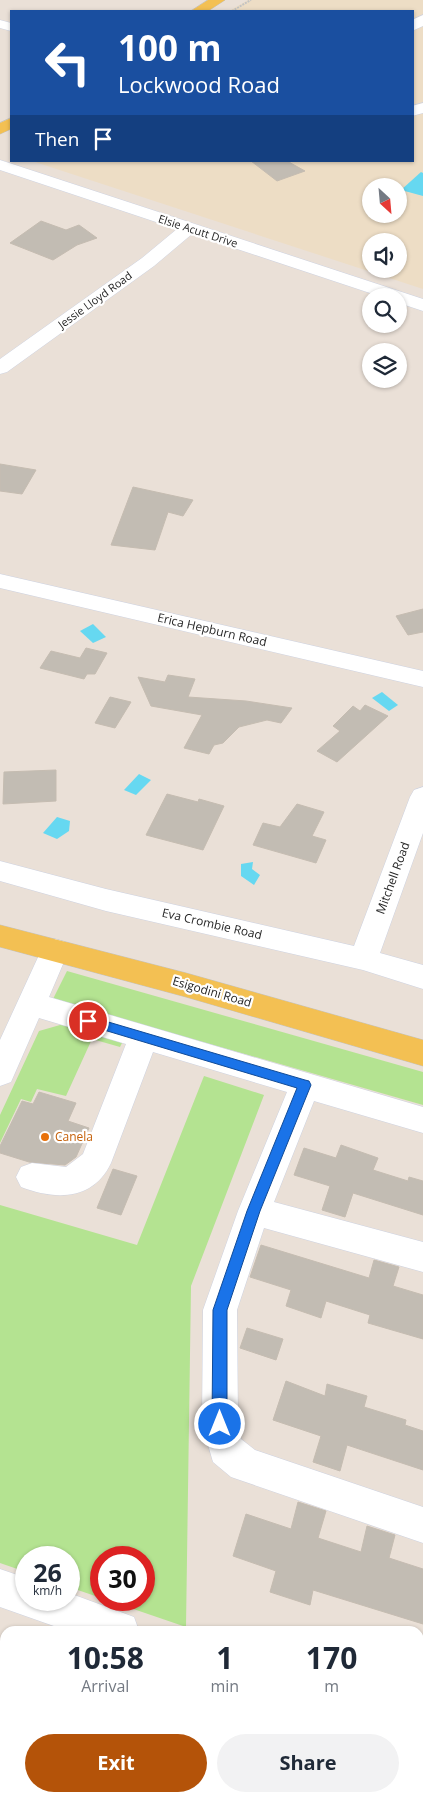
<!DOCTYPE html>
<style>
:root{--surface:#fff;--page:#f2f2f3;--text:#1f2937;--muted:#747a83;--accent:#b45309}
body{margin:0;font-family:"Open Sans",sans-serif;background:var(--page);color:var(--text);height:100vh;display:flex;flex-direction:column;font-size:19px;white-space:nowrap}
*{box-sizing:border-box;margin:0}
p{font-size:16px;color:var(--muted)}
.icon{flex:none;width:28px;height:28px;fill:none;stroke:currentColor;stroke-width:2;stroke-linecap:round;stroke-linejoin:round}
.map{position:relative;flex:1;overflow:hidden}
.side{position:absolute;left:0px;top:1626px;width:424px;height:176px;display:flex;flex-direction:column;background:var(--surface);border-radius:15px 15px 0 0;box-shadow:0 1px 4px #0004}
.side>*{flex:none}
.top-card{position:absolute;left:10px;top:10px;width:404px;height:152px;border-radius:0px;box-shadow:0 1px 4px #0004;background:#1a4fa0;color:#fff;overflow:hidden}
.needle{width:32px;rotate:154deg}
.fabs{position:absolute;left:362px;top:178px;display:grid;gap:10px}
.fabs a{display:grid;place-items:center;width:45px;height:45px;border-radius:50%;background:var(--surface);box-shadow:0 1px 4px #0004;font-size:25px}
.speed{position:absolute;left:15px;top:1546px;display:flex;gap:10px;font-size:25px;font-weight:700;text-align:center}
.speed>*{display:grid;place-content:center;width:65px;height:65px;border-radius:50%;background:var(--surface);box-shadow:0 1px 4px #0004;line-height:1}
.speed small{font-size:12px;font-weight:400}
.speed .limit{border:8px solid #d22;background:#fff;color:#111}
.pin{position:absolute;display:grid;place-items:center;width:42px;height:42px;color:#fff;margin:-21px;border:2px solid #fff;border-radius:50%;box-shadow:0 1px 5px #0007}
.me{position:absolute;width:55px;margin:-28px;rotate:0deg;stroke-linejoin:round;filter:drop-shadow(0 0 4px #0008)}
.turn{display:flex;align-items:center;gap:18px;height:105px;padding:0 25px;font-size:22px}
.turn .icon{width:65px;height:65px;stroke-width:2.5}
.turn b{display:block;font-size:35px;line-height:42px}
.then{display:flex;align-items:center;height:48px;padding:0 25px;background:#0003;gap:10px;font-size:19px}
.eta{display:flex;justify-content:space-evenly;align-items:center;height:85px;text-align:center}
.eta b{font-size:30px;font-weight:700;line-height:35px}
.button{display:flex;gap:10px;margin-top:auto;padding:10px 25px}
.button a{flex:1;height:58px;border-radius:30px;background:var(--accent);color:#fff;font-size:20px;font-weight:700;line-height:58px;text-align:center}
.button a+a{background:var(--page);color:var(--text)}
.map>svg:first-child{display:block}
.education{fill:#edddc5;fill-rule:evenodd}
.green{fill:#b4e391}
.water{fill:#66d8f1}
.building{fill:#c2bcb3;stroke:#c5bcb1}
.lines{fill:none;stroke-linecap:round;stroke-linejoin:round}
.minor-casing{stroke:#cdd2e1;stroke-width:1}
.major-casing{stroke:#c3c3c3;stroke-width:1}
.path{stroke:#c3c3c3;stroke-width:2;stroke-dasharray:2 1;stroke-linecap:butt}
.minor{fill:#fff;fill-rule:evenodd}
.major{fill:#f3c053;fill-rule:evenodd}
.route{fill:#1a73e8;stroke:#114b97}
.food-dot{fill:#e8710a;stroke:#fff;stroke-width:2}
.labels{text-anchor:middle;stroke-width:4.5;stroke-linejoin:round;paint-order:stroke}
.far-street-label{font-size:11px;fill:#272727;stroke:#fff}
.street-label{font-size:12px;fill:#272727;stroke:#fff}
.food-label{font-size:12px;fill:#c56008;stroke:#fff;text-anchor:start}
</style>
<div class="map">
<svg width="423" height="1802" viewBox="0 0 423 1802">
<rect width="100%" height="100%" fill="#eae0d7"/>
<path class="education" d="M 248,0 L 423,0 L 423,289 L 32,161 L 412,161 L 412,11 L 229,11 ZM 371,186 L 399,186 L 399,214 L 371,214 ZM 371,241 L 399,241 L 399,269 L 371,269 Z"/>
<g class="green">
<polygon points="67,971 423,1072 423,1105 53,999"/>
<polygon points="67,1023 124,1039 120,1047 92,1039 66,1096 37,1089 31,1102 21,1099 0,1143 0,1115 39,1031"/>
<polygon points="204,1076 264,1095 191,1286 186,1627 107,1600 144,1600 144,1558 101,1558 101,1598 69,1587 69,1558 26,1558 26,1572 0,1563 0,1205 137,1245"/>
</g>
<g class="water">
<polygon points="421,172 423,173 423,196 401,190"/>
<polygon points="93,624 106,637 93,643 80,631"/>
<polygon points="382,692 398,705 389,711 372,698"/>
<polygon points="139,774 151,780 136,795 124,790"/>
<polygon points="57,817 70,821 69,831 57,839 43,833"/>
<polygon points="253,862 252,869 260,875 254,885 241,876 241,864"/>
</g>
<g class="building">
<polygon points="251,161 287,161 305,171 277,181"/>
<polygon points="41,221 66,230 79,225 97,238 77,245 53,260 10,243"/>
<polygon points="0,464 36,470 22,494 0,491"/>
<polygon points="133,487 193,500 183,516 168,512 155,550 111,545"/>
<polygon points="423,609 423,632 408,635 396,616"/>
<polygon points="86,648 107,653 95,674 87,674 84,679 40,668 51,651 80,658"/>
<polygon points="168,675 195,679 188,697 246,701 292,708 281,723 267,720 239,727 223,743 214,745 209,754 184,748 202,715 151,706 138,677 165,682"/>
<polygon points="110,697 131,702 115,728 95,723"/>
<polygon points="365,705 388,716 337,762 317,751 340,731 333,726 353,706 360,711"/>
<polygon points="56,770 56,801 3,804 4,772"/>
<polygon points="167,794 198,802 199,799 224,806 203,850 146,835"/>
<polygon points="297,804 324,812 312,836 326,840 316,863 253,845 263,823 280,827"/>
<polygon points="39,1092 76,1103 68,1121 89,1128 76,1157 65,1165 29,1162 0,1153 0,1146 22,1101 33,1104"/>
<polygon points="341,1145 378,1158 373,1170 408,1181 409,1177 423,1181 423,1215 353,1193 345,1217 322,1210 330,1186 294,1175 304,1148 336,1158"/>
<polygon points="113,1169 137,1176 121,1215 97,1208"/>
<polygon points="261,1245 369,1278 374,1260 399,1267 393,1286 423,1295 423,1339 368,1323 370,1315 326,1301 321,1318 286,1306 291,1290 250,1277"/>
<polygon points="247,1328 283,1339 276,1360 240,1348"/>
<polygon points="286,1381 325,1396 327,1384 367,1396 364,1407 406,1420 405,1425 423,1431 423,1470 347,1445 340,1471 313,1462 321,1436 273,1420"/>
<polygon points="298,1502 326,1511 318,1538 361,1552 367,1526 395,1535 389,1558 423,1569 423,1624 313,1590 310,1605 270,1592 276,1571 233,1556 246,1514 291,1529"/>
</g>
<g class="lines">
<defs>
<g id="minor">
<polygon points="423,15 423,26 412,31 412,20"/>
<polygon points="0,20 11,23 11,31 0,28"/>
<polygon points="423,103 423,113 412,116 412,106"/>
<polygon points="0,160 423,299 423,311 399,303 399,296 379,296 192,234 154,266 7,372 0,374 0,359 142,258 177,229 0,170"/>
<polygon points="0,574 423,671 423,687 0,588"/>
<polygon points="423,787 423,833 380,953 423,965 423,989 363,970 106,911 0,881 0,861 106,889 354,946 410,797 414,790"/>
<path d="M 55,939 L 65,942 L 69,950 L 49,997 L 423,1107 L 423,1133 L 314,1101 L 274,1202 L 423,1242 L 423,1272 L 264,1228 L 237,1310 L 238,1424 L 241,1439 L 255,1450 L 423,1507 L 423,1543 L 231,1477 L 213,1462 L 202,1424 L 203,1310 L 238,1211 L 287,1092 L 153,1052 L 111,1163 C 93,1201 55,1200 21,1187 L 16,1177 L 21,1167 L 32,1163 L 66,1167 L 83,1154 L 126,1044 L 39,1018 L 11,1082 L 0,1086 L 0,1040 L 45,942 Z"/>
<polygon points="0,1569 26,1578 26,1600 69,1600 69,1593 134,1617 139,1631 68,1631 0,1607"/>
<polygon points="419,1720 423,1722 423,1762 419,1760"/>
</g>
<g id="major">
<polygon points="208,0 225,0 208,11 191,11"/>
<polygon points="11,118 11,129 0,134 0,123"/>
<polygon points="0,925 186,973 423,1040 423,1066 186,997 0,947"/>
</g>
</defs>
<use href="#minor" class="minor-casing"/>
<use href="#major" class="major-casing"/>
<polyline class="path" points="232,11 251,0"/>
<use href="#minor" class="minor"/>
<use href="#major" class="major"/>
</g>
<polygon class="route" points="88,1016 305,1080 309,1081 311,1085 260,1211 227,1310 227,1424 225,1429 220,1431 214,1429 212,1424 213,1310 247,1211 297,1088 84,1024 82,1021 84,1017"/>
<circle class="food-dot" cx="45" cy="1137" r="5"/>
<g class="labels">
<g class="far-street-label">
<text transform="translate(198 231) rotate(18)" y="4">Elsie Acutt Drive</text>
<text transform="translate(95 300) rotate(-36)" y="4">Jessie Lloyd Road</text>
</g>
<g class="street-label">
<text transform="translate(212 630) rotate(13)" y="4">Erica Hepburn Road</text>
<text transform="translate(393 878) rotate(-70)" y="4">Mitchell Road</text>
<text transform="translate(212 924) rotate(13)" y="4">Eva Crombie Road</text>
<text transform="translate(212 992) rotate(16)" y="4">Esigodini Road</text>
</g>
<g class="food-label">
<text x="55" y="1141">Canela</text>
</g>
</g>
</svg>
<div class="fabs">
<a><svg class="needle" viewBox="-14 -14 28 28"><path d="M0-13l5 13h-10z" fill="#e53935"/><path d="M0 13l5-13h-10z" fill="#747a83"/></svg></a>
<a><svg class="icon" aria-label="sound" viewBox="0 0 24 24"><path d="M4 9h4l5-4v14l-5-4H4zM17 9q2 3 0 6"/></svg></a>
<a><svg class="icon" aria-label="search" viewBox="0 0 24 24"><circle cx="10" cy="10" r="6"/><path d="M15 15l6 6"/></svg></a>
<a><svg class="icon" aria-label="layers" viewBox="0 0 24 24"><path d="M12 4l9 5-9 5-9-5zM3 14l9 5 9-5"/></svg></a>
</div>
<div class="speed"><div>26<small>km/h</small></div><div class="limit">30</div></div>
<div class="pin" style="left:88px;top:1021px;background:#d93025"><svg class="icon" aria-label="arrive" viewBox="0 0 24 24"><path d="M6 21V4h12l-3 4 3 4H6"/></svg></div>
<svg class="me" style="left:220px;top:1424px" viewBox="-20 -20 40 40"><circle r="17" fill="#1a73e8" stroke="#fff" stroke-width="3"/><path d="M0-11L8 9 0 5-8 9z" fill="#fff"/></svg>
<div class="top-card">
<div class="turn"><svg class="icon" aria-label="left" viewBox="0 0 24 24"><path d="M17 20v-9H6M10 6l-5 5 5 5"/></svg><div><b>100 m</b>Lockwood Road</div></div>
<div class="then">Then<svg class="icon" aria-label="arrive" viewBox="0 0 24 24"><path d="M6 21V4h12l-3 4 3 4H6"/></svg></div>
</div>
<section class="side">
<div class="eta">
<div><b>10:58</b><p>Arrival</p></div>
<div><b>1</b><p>min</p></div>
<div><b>170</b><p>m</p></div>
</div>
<div class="button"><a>Exit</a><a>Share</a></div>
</section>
</div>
